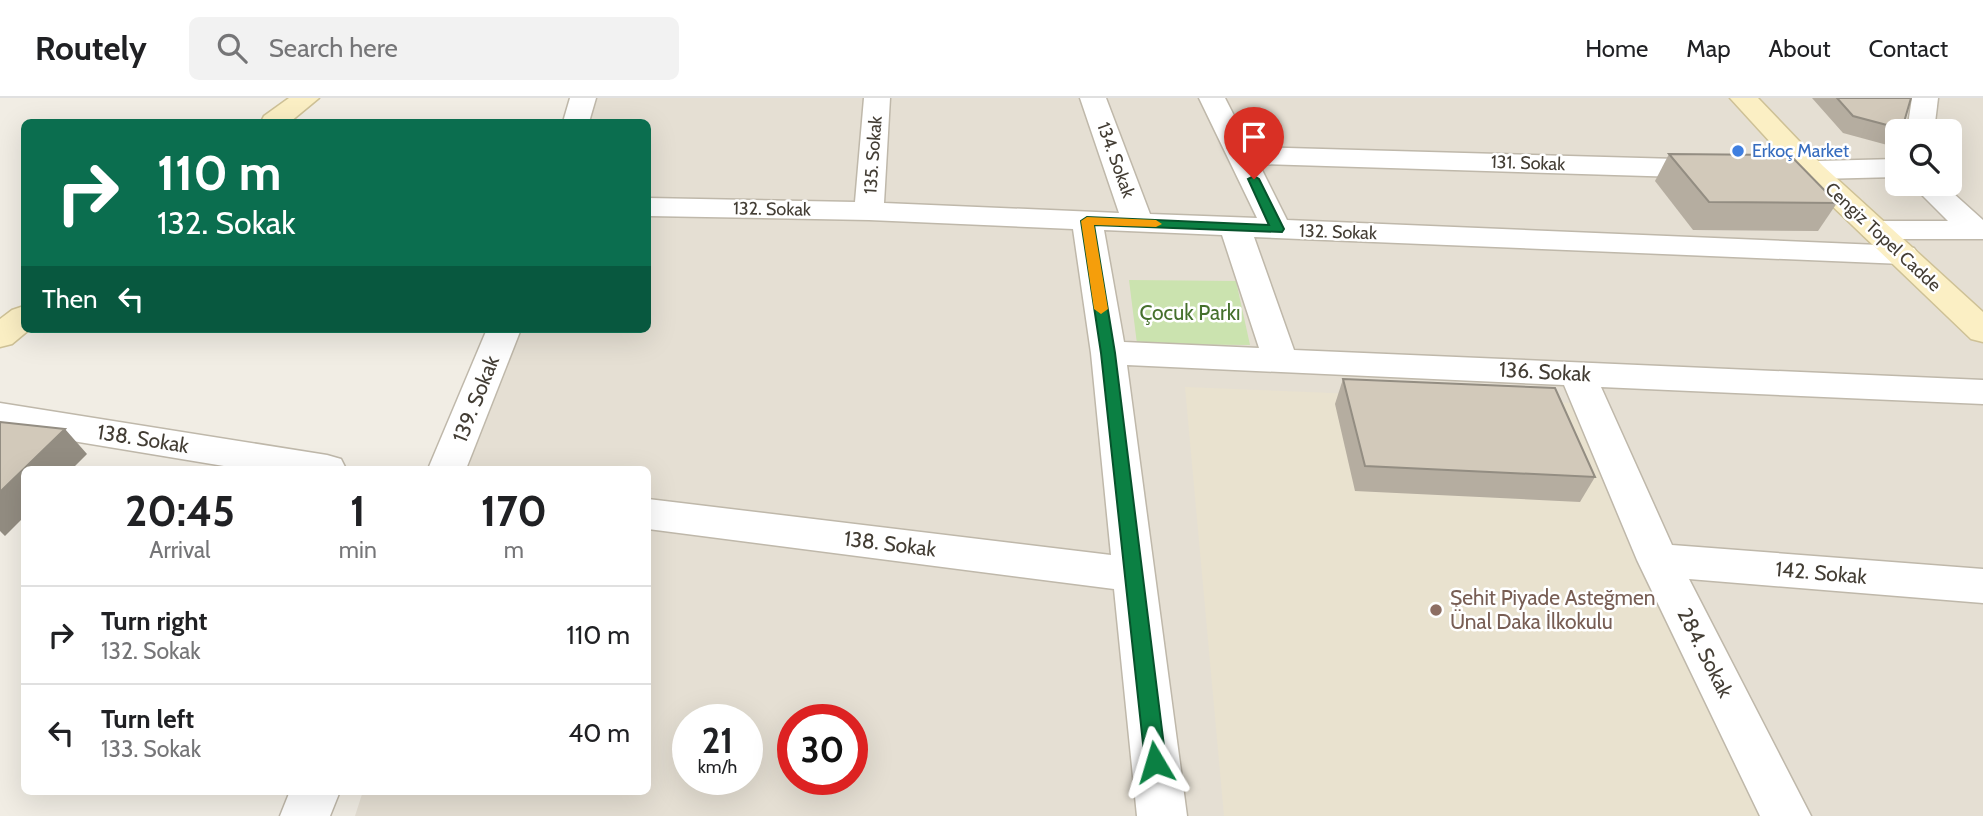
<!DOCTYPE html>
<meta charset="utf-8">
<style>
:root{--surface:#fff;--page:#f2f2f2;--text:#202124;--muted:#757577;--line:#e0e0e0}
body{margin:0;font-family:Cabin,sans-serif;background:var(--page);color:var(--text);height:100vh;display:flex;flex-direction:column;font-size:26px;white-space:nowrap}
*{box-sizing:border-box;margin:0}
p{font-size:23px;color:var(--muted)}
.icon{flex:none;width:38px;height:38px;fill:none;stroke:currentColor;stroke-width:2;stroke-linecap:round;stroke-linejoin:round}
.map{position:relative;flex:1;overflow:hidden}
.details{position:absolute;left:21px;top:368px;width:630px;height:329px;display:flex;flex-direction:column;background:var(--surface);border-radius:10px;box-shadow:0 7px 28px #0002}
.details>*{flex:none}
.top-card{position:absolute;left:21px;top:21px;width:630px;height:214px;border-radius:10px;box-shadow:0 7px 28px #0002;background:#0b6e4f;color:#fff;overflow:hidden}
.tools{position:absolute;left:1885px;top:21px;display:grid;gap:14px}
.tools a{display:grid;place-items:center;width:77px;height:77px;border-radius:10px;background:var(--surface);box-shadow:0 7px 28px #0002;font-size:35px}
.speed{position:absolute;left:672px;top:606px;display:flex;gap:14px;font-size:35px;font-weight:700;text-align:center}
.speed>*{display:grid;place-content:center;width:91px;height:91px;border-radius:50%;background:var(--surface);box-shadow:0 7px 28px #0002;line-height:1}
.speed small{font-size:18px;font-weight:400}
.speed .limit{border:10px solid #d22;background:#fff;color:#111}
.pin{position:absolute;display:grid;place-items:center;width:60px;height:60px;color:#fff;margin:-72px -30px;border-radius:50% 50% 50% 0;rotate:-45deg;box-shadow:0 0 7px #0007}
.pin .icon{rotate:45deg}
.me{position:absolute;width:77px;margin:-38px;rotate:353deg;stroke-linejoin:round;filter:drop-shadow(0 0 5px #0008)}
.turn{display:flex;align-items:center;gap:24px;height:147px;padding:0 21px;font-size:32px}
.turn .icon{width:91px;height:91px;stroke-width:2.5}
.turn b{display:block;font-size:49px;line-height:60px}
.then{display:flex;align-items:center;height:66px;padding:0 21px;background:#0003;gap:14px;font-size:26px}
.eta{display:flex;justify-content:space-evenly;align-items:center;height:119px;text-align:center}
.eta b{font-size:42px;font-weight:700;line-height:49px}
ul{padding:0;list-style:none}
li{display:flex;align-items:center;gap:21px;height:98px;padding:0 21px;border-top:2px solid var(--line)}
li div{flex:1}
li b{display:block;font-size:26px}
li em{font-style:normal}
header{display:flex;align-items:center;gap:42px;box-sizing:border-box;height:98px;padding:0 35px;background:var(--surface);border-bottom:2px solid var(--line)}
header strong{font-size:33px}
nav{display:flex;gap:38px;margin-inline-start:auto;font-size:24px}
.search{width:490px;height:63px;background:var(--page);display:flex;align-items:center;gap:18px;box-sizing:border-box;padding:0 24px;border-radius:10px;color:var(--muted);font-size:26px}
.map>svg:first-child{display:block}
.residential{fill:#e5dfd3;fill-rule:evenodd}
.education{fill:#e9e2cf}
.green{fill:#cbe3af}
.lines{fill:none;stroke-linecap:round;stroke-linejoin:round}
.street-casing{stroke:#bfb8aa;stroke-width:3}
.secondary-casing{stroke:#cec196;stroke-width:3}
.street{fill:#fff;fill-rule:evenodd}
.secondary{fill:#fbefc4;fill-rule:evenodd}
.wall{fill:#b5ada0}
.shaded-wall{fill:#938d82}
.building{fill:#d2c9ba;stroke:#938d82;stroke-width:2}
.route{fill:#0b8043;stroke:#07532c;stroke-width:2}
.slow{fill:#f59e0b}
.shop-dot{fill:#3f7fe0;stroke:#fff;stroke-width:2.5}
.education-dot{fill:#8d6e63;stroke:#fff;stroke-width:2.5}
.labels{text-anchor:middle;stroke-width:5;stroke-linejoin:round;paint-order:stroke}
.far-shop-label{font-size:18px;fill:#366cbe;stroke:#fff;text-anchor:start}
.far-street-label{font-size:18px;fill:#433d34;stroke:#fff}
.park-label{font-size:21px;fill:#45702c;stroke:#fff}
.street-label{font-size:21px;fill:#433d34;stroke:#fff}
.education-label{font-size:21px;fill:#785e54;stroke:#fff;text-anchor:start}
</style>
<header>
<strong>Routely</strong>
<div class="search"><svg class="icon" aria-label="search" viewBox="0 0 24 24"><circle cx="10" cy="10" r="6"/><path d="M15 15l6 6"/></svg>Search here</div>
<nav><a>Home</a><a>Map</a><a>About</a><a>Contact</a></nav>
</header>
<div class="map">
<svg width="1983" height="718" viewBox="0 0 1983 718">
<rect width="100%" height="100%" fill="#f1ede4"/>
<path class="residential" d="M 588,0 L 1983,0 L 1983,718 L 355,718 L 363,693 L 648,693 L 648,371 L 468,371 L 514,231 L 648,231 L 648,24 L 581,24 ZM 1897,33 L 1950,33 L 1950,86 L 1897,86 ZM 688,621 L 747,621 L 747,681 L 688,681 ZM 793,621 L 852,621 L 852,681 L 793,681 Z"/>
<polygon class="education" points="1185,289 1573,305 1761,718 1224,718"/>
<polygon class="green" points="1129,182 1236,183 1250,247 1137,246"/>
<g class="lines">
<defs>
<g id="street">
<polygon points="570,0 596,0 589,24 563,24"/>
<path d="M 864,0 L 890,0 L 884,105 L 1119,115 L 1080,0 L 1106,0 L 1150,116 L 1257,120 L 1199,0 L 1225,0 L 1250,49 L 1713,62 L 1723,65 L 1727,71 L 1723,77 L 1713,80 L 1259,66 L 1287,122 L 1903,148 L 1914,150 L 1919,157 L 1914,164 L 1903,166 L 1254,139 L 1294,252 L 1983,282 L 1983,306 L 1601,289 L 1672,447 L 1983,471 L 1983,505 L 1689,481 L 1811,718 L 1760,718 L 1637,462 L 1564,287 L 1127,267 L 1187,718 L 1137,718 L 1114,491 L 648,431 L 648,401 L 1111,457 L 1091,255 L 1073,131 L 869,122 L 648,118 L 648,100 L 855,104 ZM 1104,132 L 1222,137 L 1259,250 L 1124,244 Z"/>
<polygon points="1912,0 1938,0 1934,33 1907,33"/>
<polygon points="1897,61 1897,79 1777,82 1767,79 1763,73 1767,67 1777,64"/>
<polygon points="1911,86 1943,86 1983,122 1983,141 1875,141 1864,138 1860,132 1864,126 1875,123 1948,123"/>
<polygon points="487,231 521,231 466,371 428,371"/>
<polygon points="0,305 327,357 341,361 346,371 242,371 0,331"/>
<polygon points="290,693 340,693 330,718 280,718"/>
</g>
<g id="secondary">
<polygon points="289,0 319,0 290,24 261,24 264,18"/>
<polygon points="1730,0 1758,0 1823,68 1983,214 1983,244 1971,241 1803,80"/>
<polygon points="24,208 24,231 30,231 12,246 0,249 0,221 12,212"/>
</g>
</defs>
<use href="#street" class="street-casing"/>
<use href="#secondary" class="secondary-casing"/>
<use href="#street" class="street"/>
<use href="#secondary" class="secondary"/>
</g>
<g class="wall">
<polygon points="1812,0 1911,0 1902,31 1900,33 1897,33 1897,38 1891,48 1843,35"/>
<polygon points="1669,56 1837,105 1818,133 1693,132 1655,83"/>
<polygon points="1343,281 1595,379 1580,404 1355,393 1335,306"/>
</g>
<polygon class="shaded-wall" points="65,331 87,356 72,371 24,371 24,419 5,438 0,433 0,394"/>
<g class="building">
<polygon points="1837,0 1911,0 1902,31 1853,18"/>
<polygon points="1669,56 1790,57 1837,105 1709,104"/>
<polygon points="1343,281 1555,290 1595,379 1365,368"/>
<polygon points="0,324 65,331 0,394"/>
</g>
<polygon class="route" points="1254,78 1259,81 1284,131 1282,134 1094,127 1115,255 1166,664 1163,671 1155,674 1148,671 1145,664 1101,255 1081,123 1087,119 1269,127 1248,81"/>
<polygon class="slow" points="1087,119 1156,122 1162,126 1156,129 1094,127 1108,211 1101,216 1094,211 1081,123"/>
<circle class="shop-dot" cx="1738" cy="53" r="7"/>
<circle class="education-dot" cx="1436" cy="512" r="7"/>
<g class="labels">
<g class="far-shop-label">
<text x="1752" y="59">Erkoç Market</text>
</g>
<g class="far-street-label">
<text transform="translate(873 57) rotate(-86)" y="6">135. Sokak</text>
<text transform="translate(1116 62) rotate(70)" y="6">134. Sokak</text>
<text transform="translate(1528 65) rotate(2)" y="6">131. Sokak</text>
<text transform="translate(772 111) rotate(1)" y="6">132. Sokak</text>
<text transform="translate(1338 134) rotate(2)" y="6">132. Sokak</text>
<text transform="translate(1883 139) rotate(43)" y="6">Cengiz Topel Cadde</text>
</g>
<g class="park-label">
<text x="1190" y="222">Çocuk Parkı</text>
</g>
<g class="street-label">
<text transform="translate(1545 274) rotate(3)" y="7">136. Sokak</text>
<text transform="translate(476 301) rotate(-68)" y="7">139. Sokak</text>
<text transform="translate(143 341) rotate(9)" y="7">138. Sokak</text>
<text transform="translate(890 446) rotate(7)" y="7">138. Sokak</text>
<text transform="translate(1821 475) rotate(5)" y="7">142. Sokak</text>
<text transform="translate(1705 555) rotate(63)" y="7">284. Sokak</text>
</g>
<g class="education-label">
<text x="1450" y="507">Şehit Piyade Asteğmen<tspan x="1450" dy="24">Ünal Daka İlkokulu</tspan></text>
</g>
</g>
</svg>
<div class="tools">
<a><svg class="icon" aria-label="search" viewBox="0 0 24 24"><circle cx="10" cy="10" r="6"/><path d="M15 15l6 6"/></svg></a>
</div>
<div class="speed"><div>21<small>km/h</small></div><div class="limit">30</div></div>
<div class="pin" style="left:1254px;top:81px;background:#d93025"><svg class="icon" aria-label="arrive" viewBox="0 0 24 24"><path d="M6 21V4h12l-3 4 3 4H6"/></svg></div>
<svg class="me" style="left:1155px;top:664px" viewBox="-20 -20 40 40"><path d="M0-17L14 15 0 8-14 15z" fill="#0b8043" stroke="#fff" stroke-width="4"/></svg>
<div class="top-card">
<div class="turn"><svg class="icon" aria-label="right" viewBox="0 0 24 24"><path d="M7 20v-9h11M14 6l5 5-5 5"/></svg><div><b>110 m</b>132. Sokak</div></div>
<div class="then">Then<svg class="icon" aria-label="left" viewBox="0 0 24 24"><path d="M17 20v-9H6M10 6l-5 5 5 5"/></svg></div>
</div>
<section class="details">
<div class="eta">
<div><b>20:45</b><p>Arrival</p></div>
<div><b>1</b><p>min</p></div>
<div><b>170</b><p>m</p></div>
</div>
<ul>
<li><svg class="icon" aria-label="right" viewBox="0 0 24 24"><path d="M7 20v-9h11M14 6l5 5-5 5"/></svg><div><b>Turn right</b><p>132. Sokak</p></div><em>110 m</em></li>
<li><svg class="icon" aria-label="left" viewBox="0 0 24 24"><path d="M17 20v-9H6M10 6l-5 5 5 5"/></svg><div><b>Turn left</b><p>133. Sokak</p></div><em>40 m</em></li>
</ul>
</section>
</div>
